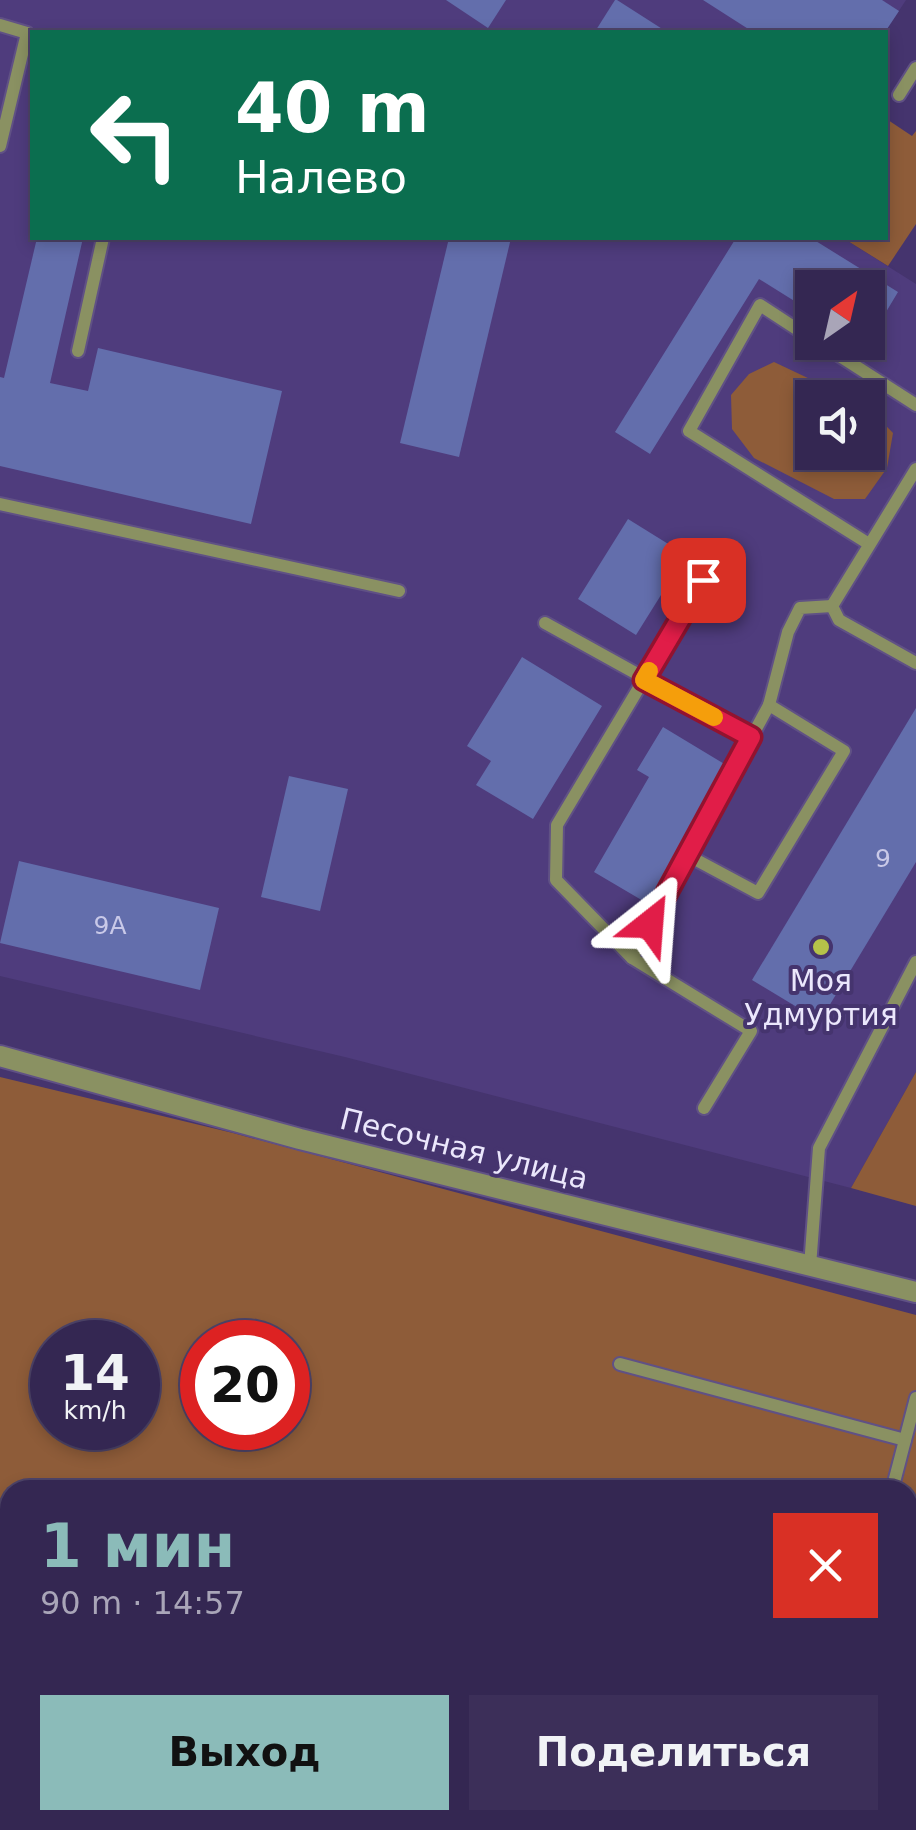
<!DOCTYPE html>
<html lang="ru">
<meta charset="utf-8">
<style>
:root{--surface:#342752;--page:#3c2f59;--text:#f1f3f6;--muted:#a9a5b8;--line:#4e4469;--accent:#8bbbb9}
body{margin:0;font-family:"DejaVu Sans",sans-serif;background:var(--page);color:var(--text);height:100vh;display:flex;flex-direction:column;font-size:38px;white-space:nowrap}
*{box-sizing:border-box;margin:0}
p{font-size:32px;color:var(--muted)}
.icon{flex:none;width:55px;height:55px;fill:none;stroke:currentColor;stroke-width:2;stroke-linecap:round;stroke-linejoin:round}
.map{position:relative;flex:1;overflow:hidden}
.panel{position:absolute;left:0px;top:1480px;width:918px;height:350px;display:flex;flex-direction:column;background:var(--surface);border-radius:30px 30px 0 0;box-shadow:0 5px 15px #0003,0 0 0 2px var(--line)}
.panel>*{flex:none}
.top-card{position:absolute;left:30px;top:30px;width:858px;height:210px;border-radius:0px;box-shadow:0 5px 15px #0003,0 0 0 2px var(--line);background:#0b6e4f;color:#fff;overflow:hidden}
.needle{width:65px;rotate:34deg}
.tools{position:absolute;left:795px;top:270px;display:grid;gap:20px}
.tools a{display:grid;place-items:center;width:90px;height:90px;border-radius:0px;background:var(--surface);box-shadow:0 5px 15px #0003,0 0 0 2px var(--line);font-size:50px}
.speed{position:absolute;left:30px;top:1320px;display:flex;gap:20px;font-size:50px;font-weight:700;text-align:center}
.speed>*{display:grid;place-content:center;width:130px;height:130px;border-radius:50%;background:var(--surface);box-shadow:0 5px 15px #0003,0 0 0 2px var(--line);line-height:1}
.speed small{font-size:25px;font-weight:400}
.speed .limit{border:15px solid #d22;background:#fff;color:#111}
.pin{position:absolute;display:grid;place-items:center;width:85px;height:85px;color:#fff;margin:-42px;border-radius:20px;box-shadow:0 5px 15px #0006}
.me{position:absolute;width:110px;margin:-55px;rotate:28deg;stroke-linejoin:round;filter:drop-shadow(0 0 8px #0008)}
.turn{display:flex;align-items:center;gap:35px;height:210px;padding:0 40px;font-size:45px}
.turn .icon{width:130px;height:130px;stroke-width:2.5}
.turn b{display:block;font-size:70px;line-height:85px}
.round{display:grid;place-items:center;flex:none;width:105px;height:105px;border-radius:0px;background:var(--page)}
.head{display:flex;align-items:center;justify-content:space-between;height:170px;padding:0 40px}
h1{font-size:60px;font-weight:600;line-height:75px;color:var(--accent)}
.button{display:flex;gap:20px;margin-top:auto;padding:20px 40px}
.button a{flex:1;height:115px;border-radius:0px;background:var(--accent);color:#111;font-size:40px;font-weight:600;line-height:115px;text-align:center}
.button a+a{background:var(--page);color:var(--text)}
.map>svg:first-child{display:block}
.built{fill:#4f3c7d;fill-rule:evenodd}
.green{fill:#8e5c39;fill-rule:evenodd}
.building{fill:#636eac}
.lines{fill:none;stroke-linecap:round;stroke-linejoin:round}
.lane-casing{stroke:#605185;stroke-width:16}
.street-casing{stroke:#605185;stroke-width:24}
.path{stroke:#796c9a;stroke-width:6;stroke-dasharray:2.5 8;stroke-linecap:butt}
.lane{stroke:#8a9162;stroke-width:12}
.street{stroke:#8a9162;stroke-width:20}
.route-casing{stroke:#92132f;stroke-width:25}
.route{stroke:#e11d48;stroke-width:18}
.slow{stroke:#f59e0b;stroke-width:18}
.poi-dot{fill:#b5c249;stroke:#45346e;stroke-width:4}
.labels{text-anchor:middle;stroke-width:8;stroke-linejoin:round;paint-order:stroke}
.number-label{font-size:25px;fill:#c9c9e8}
.poi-label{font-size:30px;fill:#ebe7fc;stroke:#45346e}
.street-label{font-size:30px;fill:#ebe7fc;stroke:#45346e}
</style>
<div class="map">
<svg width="916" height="1830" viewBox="0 0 916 1830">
<rect width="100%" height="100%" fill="#45346e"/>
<path class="built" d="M 0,0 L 906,0 L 885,32 L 32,32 L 32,238 L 843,238 L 916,284 L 916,1072 L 851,1188 L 345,1057 L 0,976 ZM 812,288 L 868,288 L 868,342 L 812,342 ZM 812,398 L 868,398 L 868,452 L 812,452 Z"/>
<g class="green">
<polygon points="885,118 912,136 916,131 916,224 888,266 843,238 885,238"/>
<polygon points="774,362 848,397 812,398 812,452 868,452 868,407 893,433 887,468 865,499 834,499 754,458 732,429 731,395 749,374"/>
<polygon points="916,1072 916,1206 851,1188"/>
<path d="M 0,1077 L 233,1133 L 916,1315 L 916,1830 L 0,1830 ZM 52,1342 L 138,1342 L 138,1428 L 52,1428 ZM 202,1342 L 288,1342 L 288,1428 L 202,1428 ZM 10,1490 L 908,1490 L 908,1820 L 10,1820 Z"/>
</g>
<g class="building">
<polygon points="446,0 506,0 488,28"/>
<polygon points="615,0 617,0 667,32 600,32 596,30"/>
<polygon points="703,0 882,0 899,11 885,32 753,32"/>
<polygon points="37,238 83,238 50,383 88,391 98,348 282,391 251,524 0,466 0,377 4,378"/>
<polygon points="449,238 511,238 459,457 400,443"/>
<polygon points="736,238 811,238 898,292 868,342 868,288 812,288 812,312 759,279 650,454 615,432"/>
<polygon points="628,519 686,555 636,635 578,599"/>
<polygon points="522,657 602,706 533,819 476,785 491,761 467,746"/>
<polygon points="916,708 916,862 820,1021 752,980"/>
<polygon points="663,727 731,768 650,905 594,872 649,777 637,770"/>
<polygon points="289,776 348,789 320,911 261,897"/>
<polygon points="19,861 219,908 200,990 0,943"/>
</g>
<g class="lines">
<defs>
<g id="lane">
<polyline points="0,25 27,33 0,146"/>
<polyline points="899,95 916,68"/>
<polyline points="812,339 760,305 689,431 869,544"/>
<polyline points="818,342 916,405"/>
<polyline points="78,351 103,238"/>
<polyline points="916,469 832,606 839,620 916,663"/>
<polyline points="0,504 399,591"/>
<polyline points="545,623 751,737"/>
<polyline points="687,855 758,893 844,751 769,705"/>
<polyline points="632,958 556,880 557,825 723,547"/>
<polyline points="704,1108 751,1031 632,958 769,705 788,632 800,608 832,606"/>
<polyline points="810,1266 819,1148 916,962"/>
<polyline points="620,1364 905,1440"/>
<polyline points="892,1490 916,1398"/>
<polyline points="510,1830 523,1820"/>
</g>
<polyline id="street" points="0,1056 300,1139 916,1292"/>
</defs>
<use href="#lane" class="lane-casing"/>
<use href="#street" class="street-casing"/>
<g class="path">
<polyline points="908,1522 914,1499"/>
<polyline points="0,1544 10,1550"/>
<polyline points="908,1554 916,1557"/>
<polyline points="373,1820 386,1830"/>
<polyline points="542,1829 554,1820"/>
</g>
<use href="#lane" class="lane"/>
<use href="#street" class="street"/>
</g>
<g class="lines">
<defs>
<polyline id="route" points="650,924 751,737 644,680 703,580"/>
</defs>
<use href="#route" class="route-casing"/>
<use href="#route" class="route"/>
<polyline class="slow" points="649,671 644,680 714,717"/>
</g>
<circle class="poi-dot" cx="821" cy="947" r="10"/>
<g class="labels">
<g class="number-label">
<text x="883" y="867">9</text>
<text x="110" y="934">9А</text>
</g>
<g class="poi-label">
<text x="821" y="991">Моя<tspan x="821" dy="34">Удмуртия</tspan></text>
</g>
<g class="street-label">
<text transform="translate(464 1149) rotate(14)" y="10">Песочная улица</text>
</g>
</g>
</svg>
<div class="tools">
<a><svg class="needle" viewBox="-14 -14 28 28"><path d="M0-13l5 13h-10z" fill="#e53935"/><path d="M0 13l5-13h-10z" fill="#a9a5b8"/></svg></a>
<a><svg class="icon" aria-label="sound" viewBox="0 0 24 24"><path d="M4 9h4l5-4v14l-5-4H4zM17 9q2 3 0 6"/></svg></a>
</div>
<div class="speed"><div>14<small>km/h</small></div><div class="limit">20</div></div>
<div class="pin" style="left:703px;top:580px;background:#d93025"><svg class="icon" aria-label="arrive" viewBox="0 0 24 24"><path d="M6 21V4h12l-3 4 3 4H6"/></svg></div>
<svg class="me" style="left:650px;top:924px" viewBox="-20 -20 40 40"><path d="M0-17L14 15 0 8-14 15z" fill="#e11d48" stroke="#fff" stroke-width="4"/></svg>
<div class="top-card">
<div class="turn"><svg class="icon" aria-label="left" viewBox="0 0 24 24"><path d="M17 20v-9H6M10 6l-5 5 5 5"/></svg><div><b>40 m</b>Налево</div></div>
</div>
<section class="panel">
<div class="head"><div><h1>1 мин</h1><p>90 m · 14:57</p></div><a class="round" style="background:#d93025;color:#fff"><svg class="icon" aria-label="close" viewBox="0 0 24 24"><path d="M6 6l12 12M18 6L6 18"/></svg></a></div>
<div class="button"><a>Выход</a><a>Поделиться</a></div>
</section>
</div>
